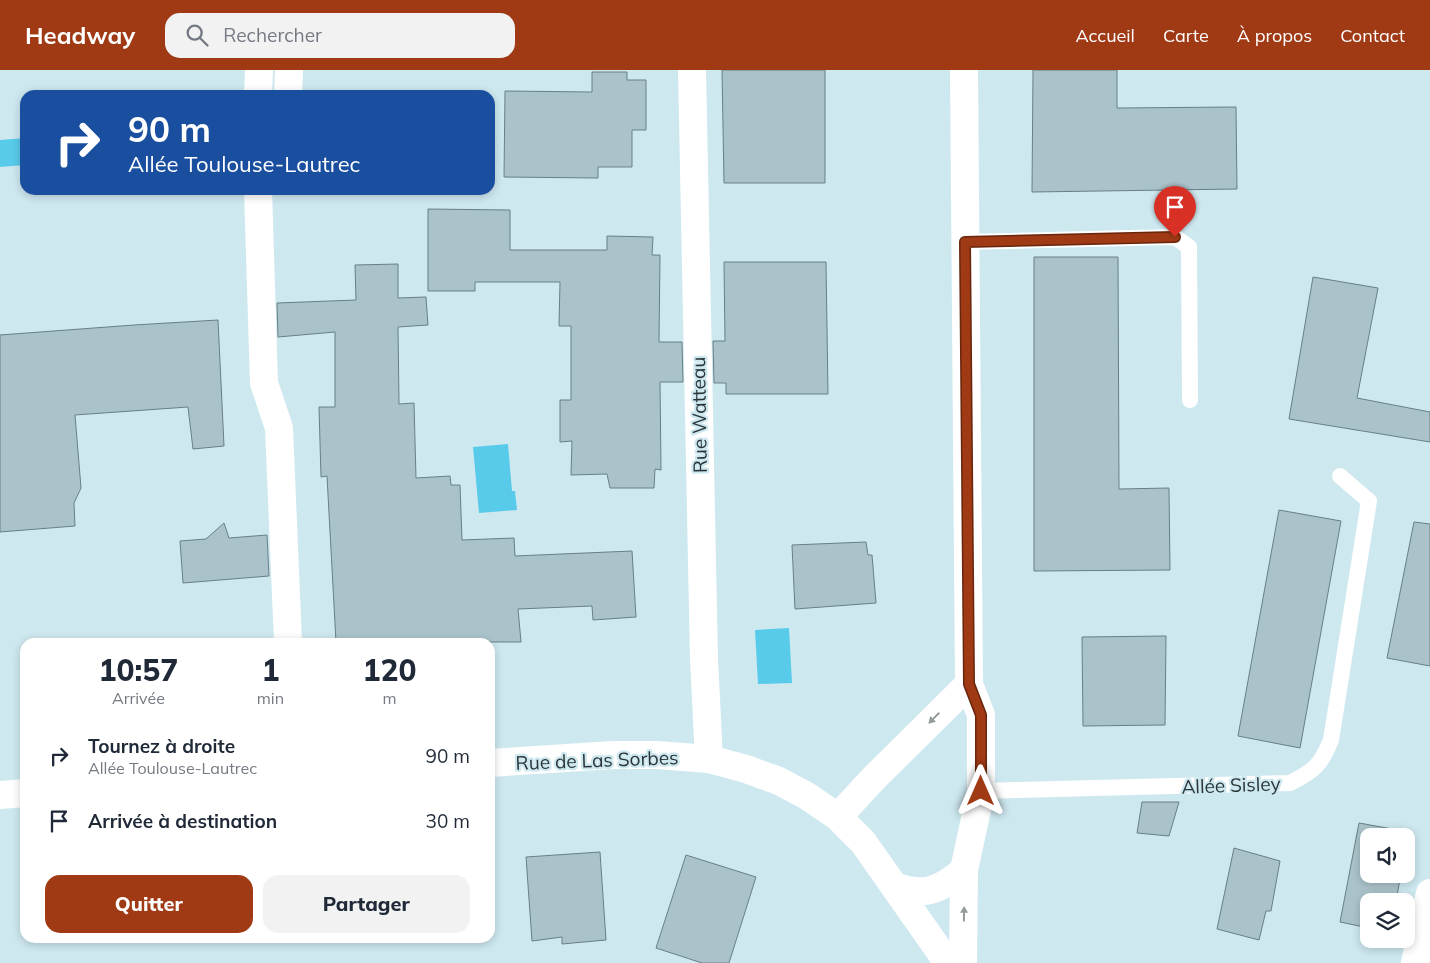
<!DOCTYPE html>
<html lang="fr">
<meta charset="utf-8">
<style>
:root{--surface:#fff;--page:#f2f2f3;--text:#1f2937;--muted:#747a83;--accent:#a03a15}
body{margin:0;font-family:Mulish,sans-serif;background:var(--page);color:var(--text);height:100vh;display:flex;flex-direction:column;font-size:19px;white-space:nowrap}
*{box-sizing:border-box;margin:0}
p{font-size:16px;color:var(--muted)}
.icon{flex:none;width:28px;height:28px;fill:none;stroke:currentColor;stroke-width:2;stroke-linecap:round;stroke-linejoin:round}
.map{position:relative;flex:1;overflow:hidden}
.details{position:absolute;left:20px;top:568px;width:475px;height:305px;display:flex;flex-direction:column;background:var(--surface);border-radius:15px;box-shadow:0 2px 8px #0003}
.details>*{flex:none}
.hud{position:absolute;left:20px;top:20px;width:475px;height:105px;border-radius:15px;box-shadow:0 2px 8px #0003;background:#1a4fa0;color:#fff;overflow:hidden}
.controls{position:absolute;left:1360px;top:758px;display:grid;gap:10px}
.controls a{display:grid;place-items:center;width:55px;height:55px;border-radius:10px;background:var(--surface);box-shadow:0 2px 8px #0003;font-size:25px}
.pin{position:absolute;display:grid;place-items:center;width:42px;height:42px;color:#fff;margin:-51px -21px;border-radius:50% 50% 50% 0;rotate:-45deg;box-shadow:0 0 5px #0007}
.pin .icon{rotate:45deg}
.me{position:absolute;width:55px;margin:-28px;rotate:0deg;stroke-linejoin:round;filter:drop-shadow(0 0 4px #0008)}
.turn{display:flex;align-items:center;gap:18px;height:105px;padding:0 25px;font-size:22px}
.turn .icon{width:65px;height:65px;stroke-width:2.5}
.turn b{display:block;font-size:35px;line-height:42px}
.eta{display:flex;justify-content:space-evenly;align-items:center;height:85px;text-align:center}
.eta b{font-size:30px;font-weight:800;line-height:35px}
.primary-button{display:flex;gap:10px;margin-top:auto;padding:10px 25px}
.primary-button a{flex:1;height:58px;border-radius:15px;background:var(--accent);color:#fff;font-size:20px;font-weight:800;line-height:58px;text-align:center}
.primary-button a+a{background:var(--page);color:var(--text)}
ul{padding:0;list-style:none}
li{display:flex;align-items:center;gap:15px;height:65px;padding:0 25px}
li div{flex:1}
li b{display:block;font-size:19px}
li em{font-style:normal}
header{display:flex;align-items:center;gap:30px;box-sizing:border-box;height:70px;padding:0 25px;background:var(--accent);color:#fff}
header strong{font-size:24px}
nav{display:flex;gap:28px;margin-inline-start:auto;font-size:18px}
.search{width:350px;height:45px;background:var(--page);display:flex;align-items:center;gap:12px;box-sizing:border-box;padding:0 18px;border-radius:15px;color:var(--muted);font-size:19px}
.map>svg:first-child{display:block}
.water{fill:#58cbea}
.building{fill:#aac3ca;stroke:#687f86}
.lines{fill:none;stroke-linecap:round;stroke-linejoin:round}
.lane{stroke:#fff;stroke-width:16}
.street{stroke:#fff;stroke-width:28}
.secondary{stroke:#fff;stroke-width:28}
.oneway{fill:#959a9c}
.route-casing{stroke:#68260e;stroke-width:12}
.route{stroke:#a03a15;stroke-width:9}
.labels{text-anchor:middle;stroke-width:4.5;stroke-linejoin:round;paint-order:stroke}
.street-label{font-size:19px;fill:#2b3538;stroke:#cee8f0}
</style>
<header>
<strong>Headway</strong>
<div class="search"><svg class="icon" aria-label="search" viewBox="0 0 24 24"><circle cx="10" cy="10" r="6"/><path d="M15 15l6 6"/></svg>Rechercher</div>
<nav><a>Accueil</a><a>Carte</a><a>À propos</a><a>Contact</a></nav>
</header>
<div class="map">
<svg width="1430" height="893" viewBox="0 0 1430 893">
<rect width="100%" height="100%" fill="#cee8f0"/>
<g class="water">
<polygon points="25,68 25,95 0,97 0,70"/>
<polygon points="508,374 512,421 515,421 517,440 479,443 473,377"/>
<polygon points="789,558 792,613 758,614 755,560"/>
</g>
<g class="building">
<polygon points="722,0 825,0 825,113 724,113"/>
<polygon points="1033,0 1117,0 1117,38 1236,37 1237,119 1032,122"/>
<polygon points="592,2 627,2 627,10 646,10 646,60 632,60 632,97 598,97 598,108 504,107 505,21 592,22"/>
<polygon points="428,139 510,140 510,180 607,180 607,166 653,167 652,185 660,185 659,272 682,272 683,312 660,312 661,400 655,399 654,418 610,418 607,404 571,405 572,371 560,372 560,330 571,330 571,256 559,256 560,212 475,212 475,221 428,221"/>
<polygon points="1034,187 1118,187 1119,419 1169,418 1170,500 1034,501"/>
<polygon points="724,192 826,192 828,324 726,324 726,313 714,313 713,271 725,271"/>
<polygon points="398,194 398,228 426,227 428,255 398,257 399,334 414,333 416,408 450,406 451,415 460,415 462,470 514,468 515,486 632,481 636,547 593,550 592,536 518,539 521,572 336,572 327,406 321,407 319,337 335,337 335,262 278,267 277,233 356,230 355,195"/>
<polygon points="1313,207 1378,218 1357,328 1430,342 1430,372 1289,349"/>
<polygon points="218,250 224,376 193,379 188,337 75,345 81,418 74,433 75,456 0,462 0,265 134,255"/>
<polygon points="1279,440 1341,451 1300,678 1238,666"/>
<polygon points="1414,452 1430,454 1430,596 1387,588"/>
<polygon points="224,453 229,468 267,465 269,506 183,513 180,471 206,469"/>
<polygon points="866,472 868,485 872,485 876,533 795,539 792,475"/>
<polygon points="1166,566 1165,655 1083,656 1082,567"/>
<polygon points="1142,732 1179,732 1169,766 1137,763"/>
<polygon points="1359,753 1409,762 1406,777 1406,766 1369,766 1369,804 1401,804 1396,831 1369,831 1369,858 1340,852"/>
<polygon points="1234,778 1280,791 1271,841 1266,841 1259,870 1217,859"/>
<polygon points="600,782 606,870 562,874 562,867 532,871 526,787"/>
<polygon points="686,785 756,807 729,893 702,893 656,878"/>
</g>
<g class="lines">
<g class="lane">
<polyline points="965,172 1175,167 1189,177 1190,330"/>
<path d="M 981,721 L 1290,713 C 1314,701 1321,695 1331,670 L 1369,431 L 1340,406"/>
</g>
<g class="street">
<polyline points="692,0 704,589 709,689"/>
<polyline points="258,25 259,0"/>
<polyline points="288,25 289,0"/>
<polyline points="258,120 264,313 279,358 288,572"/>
<polyline points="838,747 873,709 969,614"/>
<path d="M 895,816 C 924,828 942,819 964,800"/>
<polyline points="963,893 964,800 981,721 981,645 969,614 964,0"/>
<polyline points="1415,893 1430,823"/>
</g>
<g class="secondary">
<polyline points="490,693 613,685 657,685 709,689 746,699 779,711 807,726 838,747 863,772 948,893"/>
<polyline points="0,725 25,723"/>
</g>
</g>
<defs><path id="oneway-solid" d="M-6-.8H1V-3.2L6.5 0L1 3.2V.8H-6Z" transform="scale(1.25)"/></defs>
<g class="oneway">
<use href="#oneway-solid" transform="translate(934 648) rotate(135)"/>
<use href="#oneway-solid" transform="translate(964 844) rotate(-89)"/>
</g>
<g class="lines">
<defs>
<polyline id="route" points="981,721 981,645 969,614 965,172 1175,167"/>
</defs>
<use href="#route" class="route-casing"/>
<use href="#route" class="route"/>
</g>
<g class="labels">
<g class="street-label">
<text transform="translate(699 345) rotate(-91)" y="7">Rue Watteau</text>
<text transform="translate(597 690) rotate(-2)" y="7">Rue de Las Sorbes</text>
<text transform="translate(1231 715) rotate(-2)" y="7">Allée Sisley</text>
</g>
</g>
</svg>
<div class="controls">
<a><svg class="icon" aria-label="sound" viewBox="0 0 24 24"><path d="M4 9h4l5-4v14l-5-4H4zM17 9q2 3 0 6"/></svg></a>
<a><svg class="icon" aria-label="layers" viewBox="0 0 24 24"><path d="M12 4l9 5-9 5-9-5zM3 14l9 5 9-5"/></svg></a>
</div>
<div class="pin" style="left:1175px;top:167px;background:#d93025"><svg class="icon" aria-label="arrive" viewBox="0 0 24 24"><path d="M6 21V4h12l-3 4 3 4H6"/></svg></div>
<svg class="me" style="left:981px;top:721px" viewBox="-20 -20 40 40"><path d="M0-17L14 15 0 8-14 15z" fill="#a03a15" stroke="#fff" stroke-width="4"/></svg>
<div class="hud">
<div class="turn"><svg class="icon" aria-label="right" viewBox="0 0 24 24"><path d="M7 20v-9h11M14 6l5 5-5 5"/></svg><div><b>90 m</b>Allée Toulouse-Lautrec</div></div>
</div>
<section class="details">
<div class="eta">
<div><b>10:57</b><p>Arrivée</p></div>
<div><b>1</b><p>min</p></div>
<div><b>120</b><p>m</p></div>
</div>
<ul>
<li><svg class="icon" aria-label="right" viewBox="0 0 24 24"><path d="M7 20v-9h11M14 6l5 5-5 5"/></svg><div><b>Tournez à droite</b><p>Allée Toulouse-Lautrec</p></div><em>90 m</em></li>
<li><svg class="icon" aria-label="arrive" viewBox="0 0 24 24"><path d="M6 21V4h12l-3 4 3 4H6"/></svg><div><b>Arrivée à destination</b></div><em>30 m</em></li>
</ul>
<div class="primary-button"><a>Quitter</a><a>Partager</a></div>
</section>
</div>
